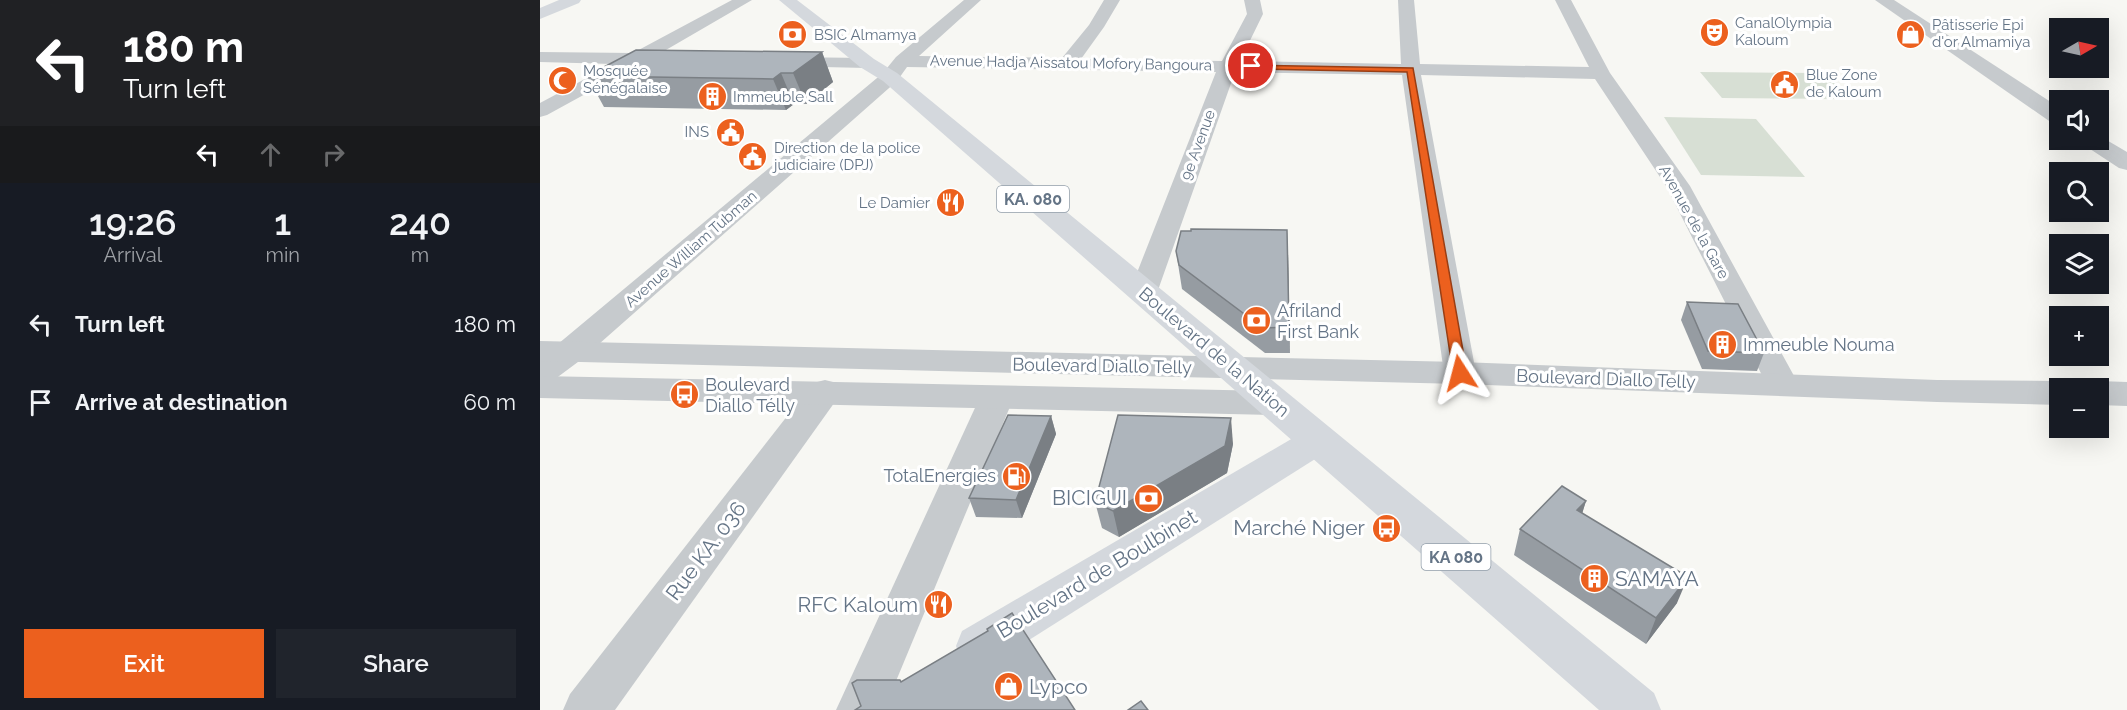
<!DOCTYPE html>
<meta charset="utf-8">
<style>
:root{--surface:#171b24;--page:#20242c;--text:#f1f3f6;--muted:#9ea1a6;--accent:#ec601e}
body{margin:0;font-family:Raleway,sans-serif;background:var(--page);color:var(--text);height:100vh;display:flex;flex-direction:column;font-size:22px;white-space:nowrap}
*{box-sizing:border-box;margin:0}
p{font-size:20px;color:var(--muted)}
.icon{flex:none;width:33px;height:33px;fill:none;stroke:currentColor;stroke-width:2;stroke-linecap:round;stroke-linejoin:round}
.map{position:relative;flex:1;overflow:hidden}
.sheet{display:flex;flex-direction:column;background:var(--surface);width:540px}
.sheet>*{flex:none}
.guide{background:#202124;color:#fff;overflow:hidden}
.needle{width:39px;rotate:81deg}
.controls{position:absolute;left:1509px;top:18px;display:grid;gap:12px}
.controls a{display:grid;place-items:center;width:60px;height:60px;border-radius:0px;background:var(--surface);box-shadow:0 6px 24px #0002;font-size:30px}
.pin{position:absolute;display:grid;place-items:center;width:51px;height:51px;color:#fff;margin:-26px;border:3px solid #fff;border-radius:50%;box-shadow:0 2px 6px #0007}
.me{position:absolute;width:66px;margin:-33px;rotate:351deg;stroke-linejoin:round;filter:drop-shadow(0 0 4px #0008)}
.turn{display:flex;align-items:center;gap:21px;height:126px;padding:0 24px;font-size:27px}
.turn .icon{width:78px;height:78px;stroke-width:2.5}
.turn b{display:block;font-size:42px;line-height:51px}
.lanes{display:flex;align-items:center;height:57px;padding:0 24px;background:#0003;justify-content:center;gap:30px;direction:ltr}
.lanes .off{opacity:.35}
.eta{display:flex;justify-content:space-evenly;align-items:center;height:102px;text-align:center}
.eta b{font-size:36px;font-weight:600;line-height:42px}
.action{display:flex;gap:12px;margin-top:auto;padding:12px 24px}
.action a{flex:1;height:69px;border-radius:0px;background:var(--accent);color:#fff;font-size:24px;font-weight:600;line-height:69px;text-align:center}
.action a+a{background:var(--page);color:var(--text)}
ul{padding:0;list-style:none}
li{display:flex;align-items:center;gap:18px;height:78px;padding:0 24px}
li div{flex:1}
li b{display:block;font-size:22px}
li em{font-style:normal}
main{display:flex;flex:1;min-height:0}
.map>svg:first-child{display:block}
.green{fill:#d7dfd4}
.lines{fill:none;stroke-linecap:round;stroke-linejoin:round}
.minor{fill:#c6cacd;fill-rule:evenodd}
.tertiary{fill:#c6cacd;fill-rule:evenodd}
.secondary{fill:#d4d8dd;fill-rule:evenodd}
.primary{fill:#d4d8dd;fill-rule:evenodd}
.wall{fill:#969ca2}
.shaded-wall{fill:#7a7f84}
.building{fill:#aeb5bc;stroke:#7a7f84;stroke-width:1.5}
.route{fill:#ec601e;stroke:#993e14;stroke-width:1.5}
.labels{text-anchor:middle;stroke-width:6;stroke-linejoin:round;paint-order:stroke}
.far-poi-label{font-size:15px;fill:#647486;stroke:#fff;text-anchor:start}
.far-street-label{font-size:15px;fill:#647486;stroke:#fff}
.shield{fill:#fff;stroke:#929eaa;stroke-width:1.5}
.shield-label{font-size:16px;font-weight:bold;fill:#647486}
.poi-label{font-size:18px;fill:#647486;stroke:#fff;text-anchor:start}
.street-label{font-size:18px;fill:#647486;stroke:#fff}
.near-poi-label{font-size:21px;fill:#647486;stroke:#fff;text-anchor:end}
.near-street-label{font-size:21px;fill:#647486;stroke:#fff}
</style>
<main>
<section class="sheet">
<div class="guide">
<div class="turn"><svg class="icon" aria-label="left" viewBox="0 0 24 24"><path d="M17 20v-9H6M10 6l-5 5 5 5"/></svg><div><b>180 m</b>Turn left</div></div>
<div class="lanes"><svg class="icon" aria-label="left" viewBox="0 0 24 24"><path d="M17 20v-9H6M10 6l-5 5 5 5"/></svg><svg class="icon off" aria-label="ahead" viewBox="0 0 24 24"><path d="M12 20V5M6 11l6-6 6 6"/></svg><svg class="icon off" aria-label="right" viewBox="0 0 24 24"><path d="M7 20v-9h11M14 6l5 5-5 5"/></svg></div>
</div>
<div class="eta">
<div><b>19:26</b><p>Arrival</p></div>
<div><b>1</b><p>min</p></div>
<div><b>240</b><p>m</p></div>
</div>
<ul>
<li><svg class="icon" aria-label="left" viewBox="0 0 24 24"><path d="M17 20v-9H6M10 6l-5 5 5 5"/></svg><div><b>Turn left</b></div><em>180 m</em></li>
<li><svg class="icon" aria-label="arrive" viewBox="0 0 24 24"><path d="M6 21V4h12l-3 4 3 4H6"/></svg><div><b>Arrive at destination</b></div><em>60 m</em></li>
</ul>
<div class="action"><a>Exit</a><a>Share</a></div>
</section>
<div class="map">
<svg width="1587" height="710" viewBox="0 0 1587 710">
<rect width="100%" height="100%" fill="#f7f7f3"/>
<g class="green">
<polygon points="1160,72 1283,73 1312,99 1182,98"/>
<polygon points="1124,117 1216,119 1265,177 1161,175"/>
</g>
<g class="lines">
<g class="minor">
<polygon points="192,0 212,0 119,54 128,55 131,59 128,63 100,64 7,115 0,117 0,103 73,64 0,62 0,52 93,53"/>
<polygon points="424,0 441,0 379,56 522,58 549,25 564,0 580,0 564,27 541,59 682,61 707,14 704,0 720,0 723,14 700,61 861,64 858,0 874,0 880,64 1049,67 1015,0 1031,0 1070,73 1150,186 1259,385 1255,393 1243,396 1231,393 1126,186 1055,79 881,75 936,373 931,380 920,383 909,380 904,373 862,75 695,72 617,293 613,299 603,302 593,299 589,293 676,72 367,67 357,81 42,359 11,382 0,385 0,359 343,73 356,57"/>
<polygon points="244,57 327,58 333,59 336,63 333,67 327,68 238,66 235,62 238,58"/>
<polygon points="285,380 297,383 302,391 297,399 75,710 23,710 30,694 273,383"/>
<polygon points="457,386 469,389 474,397 344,710 296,710 440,397 445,389"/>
</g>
<g class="tertiary">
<polygon points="1335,0 1354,0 1520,108 1520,124 1512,123"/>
<polygon points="1558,135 1587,152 1587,170 1579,168 1544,145 1541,140 1558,140"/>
<polygon points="0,341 920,362 1397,380 1520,381 1532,385 1535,388 1520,388 1520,405 1397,402 920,384 0,361"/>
<polygon points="0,376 735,391 747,395 753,403 747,411 735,415 0,398"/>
<polygon points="1558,381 1587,382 1587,406 1558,405 1558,388 1543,388 1546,385"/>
</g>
<g class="secondary">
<polygon points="19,0 41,0 39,3 0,19 0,8"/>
<polygon points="778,427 791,431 797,440 791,449 456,661 439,667 422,661 416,646 422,631 765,431"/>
</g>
<polygon class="primary" points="239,0 257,0 334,59 357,73 1114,693 1121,710 1059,710 343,81 320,67"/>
</g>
<g class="wall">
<polygon points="282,52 293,82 266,104 254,104 246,110 64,107 47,76"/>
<polygon points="636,251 748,253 750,353 725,353 642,289"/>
<polygon points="1147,302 1224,353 1217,371 1162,369 1141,320"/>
<polygon points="511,416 516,434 482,518 436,517 429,498"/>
<polygon points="693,444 687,473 579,537 562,528 555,502"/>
<polygon points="1046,501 1042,513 1137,603 1106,644 974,555 980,529"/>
</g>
<g class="shaded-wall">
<polygon points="282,52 293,82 266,104 253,73"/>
<polygon points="241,73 254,104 246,110 233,79"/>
<polygon points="747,230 748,253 750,353 749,327"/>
<polygon points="511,416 516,434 482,518 476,500"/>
<polygon points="691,418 693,444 687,473 579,537 573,511"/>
<polygon points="1046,501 1038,527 1037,510"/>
<polygon points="1148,577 1137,603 1106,644 1116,618"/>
</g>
<g class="building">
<polygon points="96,50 282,52 253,73 241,73 233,79 47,76"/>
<polygon points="651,229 747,230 749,327 723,328 639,265 636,251 641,231 651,231"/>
<polygon points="1147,302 1198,304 1224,353 1168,351"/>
<polygon points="468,415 511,416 476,500 429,498"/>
<polygon points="578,415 691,418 685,446 573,511 555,502"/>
<polygon points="1022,486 1046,501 1037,510 1148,577 1116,618 980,529"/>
<polygon points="472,613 535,710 315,710 321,706 312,683 317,680 360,680 361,682 448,631 447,629"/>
<polygon points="601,701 608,710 588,710"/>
</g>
<polygon class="route" points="708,65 873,68 927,373 925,376 920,378 913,373 867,72 711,69 707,66"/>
<defs>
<symbol id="theatre-disc" viewBox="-11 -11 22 22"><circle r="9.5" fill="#ec601e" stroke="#fff"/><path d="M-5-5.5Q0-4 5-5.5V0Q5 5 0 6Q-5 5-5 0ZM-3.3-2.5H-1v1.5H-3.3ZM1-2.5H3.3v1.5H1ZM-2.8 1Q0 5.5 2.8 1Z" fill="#fff"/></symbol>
<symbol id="shop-disc" viewBox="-11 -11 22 22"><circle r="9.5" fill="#ec601e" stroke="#fff"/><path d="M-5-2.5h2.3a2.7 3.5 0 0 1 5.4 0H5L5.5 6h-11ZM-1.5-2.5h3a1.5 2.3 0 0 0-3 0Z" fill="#fff"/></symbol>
<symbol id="bank-disc" viewBox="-11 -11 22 22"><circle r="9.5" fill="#ec601e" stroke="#fff"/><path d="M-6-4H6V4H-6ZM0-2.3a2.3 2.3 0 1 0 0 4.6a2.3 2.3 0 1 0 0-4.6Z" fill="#fff"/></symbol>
<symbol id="mosque-disc" viewBox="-11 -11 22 22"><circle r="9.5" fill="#ec601e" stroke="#fff"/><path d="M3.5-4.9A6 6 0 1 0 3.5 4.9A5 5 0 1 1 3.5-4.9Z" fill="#fff"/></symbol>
<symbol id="civic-disc" viewBox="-11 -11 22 22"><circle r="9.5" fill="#ec601e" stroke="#fff"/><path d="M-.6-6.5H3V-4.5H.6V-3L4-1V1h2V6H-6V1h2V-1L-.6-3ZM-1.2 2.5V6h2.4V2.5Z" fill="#fff"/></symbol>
<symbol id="building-disc" viewBox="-11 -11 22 22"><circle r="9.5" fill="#ec601e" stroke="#fff"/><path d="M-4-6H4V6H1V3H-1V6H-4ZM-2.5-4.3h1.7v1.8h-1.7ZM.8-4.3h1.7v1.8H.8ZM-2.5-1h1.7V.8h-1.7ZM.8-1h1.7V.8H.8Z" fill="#fff"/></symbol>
<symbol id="restaurant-disc" viewBox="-11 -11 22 22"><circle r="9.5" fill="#ec601e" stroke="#fff"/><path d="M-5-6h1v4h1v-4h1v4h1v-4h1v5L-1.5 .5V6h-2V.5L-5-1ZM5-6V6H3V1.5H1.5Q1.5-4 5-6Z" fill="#fff"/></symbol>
<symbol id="bus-disc" viewBox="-11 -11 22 22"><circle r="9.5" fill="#ec601e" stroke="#fff"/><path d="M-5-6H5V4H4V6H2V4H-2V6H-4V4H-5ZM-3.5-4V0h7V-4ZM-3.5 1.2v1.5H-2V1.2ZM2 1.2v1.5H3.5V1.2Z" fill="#fff"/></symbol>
<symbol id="fuel-disc" viewBox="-11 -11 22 22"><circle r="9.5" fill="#ec601e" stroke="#fff"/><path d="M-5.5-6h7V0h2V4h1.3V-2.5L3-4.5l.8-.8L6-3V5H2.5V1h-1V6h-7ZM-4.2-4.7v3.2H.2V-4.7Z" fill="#fff"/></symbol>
</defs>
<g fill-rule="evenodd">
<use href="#theatre-disc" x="1158" y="16" width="33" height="33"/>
<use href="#shop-disc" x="1354" y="18" width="33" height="33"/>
<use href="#bank-disc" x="236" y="18" width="33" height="33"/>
<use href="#mosque-disc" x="6" y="64" width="33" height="33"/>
<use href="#civic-disc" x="1228" y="68" width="33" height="33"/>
<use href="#building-disc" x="156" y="80" width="33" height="33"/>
<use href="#civic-disc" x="174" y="116" width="33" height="33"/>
<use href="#civic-disc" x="196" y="140" width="33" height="33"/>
<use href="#restaurant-disc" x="394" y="186" width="33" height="33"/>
<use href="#bank-disc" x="700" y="304" width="33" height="33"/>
<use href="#building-disc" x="1166" y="328" width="33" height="33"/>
<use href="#bus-disc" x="128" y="378" width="33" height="33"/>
<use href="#fuel-disc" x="460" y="460" width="33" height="33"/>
<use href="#bank-disc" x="592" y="482" width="33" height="33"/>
<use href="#bus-disc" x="830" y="512" width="33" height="33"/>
<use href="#building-disc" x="1038" y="562" width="33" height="33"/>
<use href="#restaurant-disc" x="382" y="588" width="33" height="33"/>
<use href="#shop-disc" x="452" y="670" width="33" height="33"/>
</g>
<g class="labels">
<g class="far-poi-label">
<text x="1195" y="28">CanalOlympia<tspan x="1195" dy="17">Kaloum</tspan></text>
<text x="1392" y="30">Pâtisserie Epi<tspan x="1392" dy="17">d'or Almamiya</tspan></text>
<text x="274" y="40">BSIC Almamya</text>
<text x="43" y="76">Mosquée<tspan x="43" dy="17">Sénégalaise</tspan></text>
<text x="1266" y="80">Blue Zone<tspan x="1266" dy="17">de Kaloum</tspan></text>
<text x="193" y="102">Immeuble Sall</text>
<text x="169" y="137" text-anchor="end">INS</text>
<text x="234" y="153">Direction de la police<tspan x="234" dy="17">judiciaire (DPJ)</tspan></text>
<text x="390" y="208" text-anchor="end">Le Damier</text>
</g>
<g class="far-street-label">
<text transform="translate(531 63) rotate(1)" y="5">Avenue Hadja Aissatou Mofory Bangoura</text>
<text transform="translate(658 145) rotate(-70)" y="5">9e Avenue</text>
<text transform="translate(1154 222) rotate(61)" y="5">Avenue de la Gare</text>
<text transform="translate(151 249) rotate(-41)" y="5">Avenue William Tubman</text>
</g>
<g class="shield">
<rect x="457" y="186" width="72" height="26" rx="4.5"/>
<rect x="881.5" y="544" width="69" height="26" rx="4.5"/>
</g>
<g class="shield-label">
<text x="493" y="205">KA. 080</text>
<text x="916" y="563">KA 080</text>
</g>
<g class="poi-label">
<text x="737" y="317">Afriland<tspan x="737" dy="21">First Bank</tspan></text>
<text x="1203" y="351">Immeuble Nouma</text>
<text x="165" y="391">Boulevard<tspan x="165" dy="21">Diallo Télly</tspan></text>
<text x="456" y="482" text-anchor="end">TotalEnergies</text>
</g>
<g class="street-label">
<text transform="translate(674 352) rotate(40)" y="6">Boulevard de la Nation</text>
<text transform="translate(562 366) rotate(1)" y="6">Boulevard Diallo Telly</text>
<text transform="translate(1066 379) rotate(2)" y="6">Boulevard Diallo Telly</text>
</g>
<g class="near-poi-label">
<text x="587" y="505">BICIGUI</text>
<text x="825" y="535">Marché Niger</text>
<text x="1075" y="586" text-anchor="start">SAMAYA</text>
<text x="378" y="612">RFC Kaloum</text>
<text x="489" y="694" text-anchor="start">Lypco</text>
</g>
<g class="near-street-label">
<text transform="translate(166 551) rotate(-53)" y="7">Rue KA. 036</text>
<text transform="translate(557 574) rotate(-31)" y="7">Boulevard de Boulbinet</text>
</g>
</g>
</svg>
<div class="controls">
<a><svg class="needle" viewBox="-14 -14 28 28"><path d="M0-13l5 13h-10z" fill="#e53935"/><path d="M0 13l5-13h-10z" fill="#9ea1a6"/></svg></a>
<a><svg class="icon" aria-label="sound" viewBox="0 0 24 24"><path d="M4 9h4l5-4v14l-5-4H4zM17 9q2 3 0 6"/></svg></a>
<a><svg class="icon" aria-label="search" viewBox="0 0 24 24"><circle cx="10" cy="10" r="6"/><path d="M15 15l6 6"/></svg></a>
<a><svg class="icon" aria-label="layers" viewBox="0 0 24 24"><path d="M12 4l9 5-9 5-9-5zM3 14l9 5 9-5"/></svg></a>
<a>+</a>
<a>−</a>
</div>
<div class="pin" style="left:711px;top:66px;background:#d93025"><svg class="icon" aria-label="arrive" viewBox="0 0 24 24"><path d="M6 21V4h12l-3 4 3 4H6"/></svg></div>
<svg class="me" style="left:920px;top:373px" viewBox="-20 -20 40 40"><path d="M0-17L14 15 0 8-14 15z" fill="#ec601e" stroke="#fff" stroke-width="4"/></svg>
</div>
</main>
